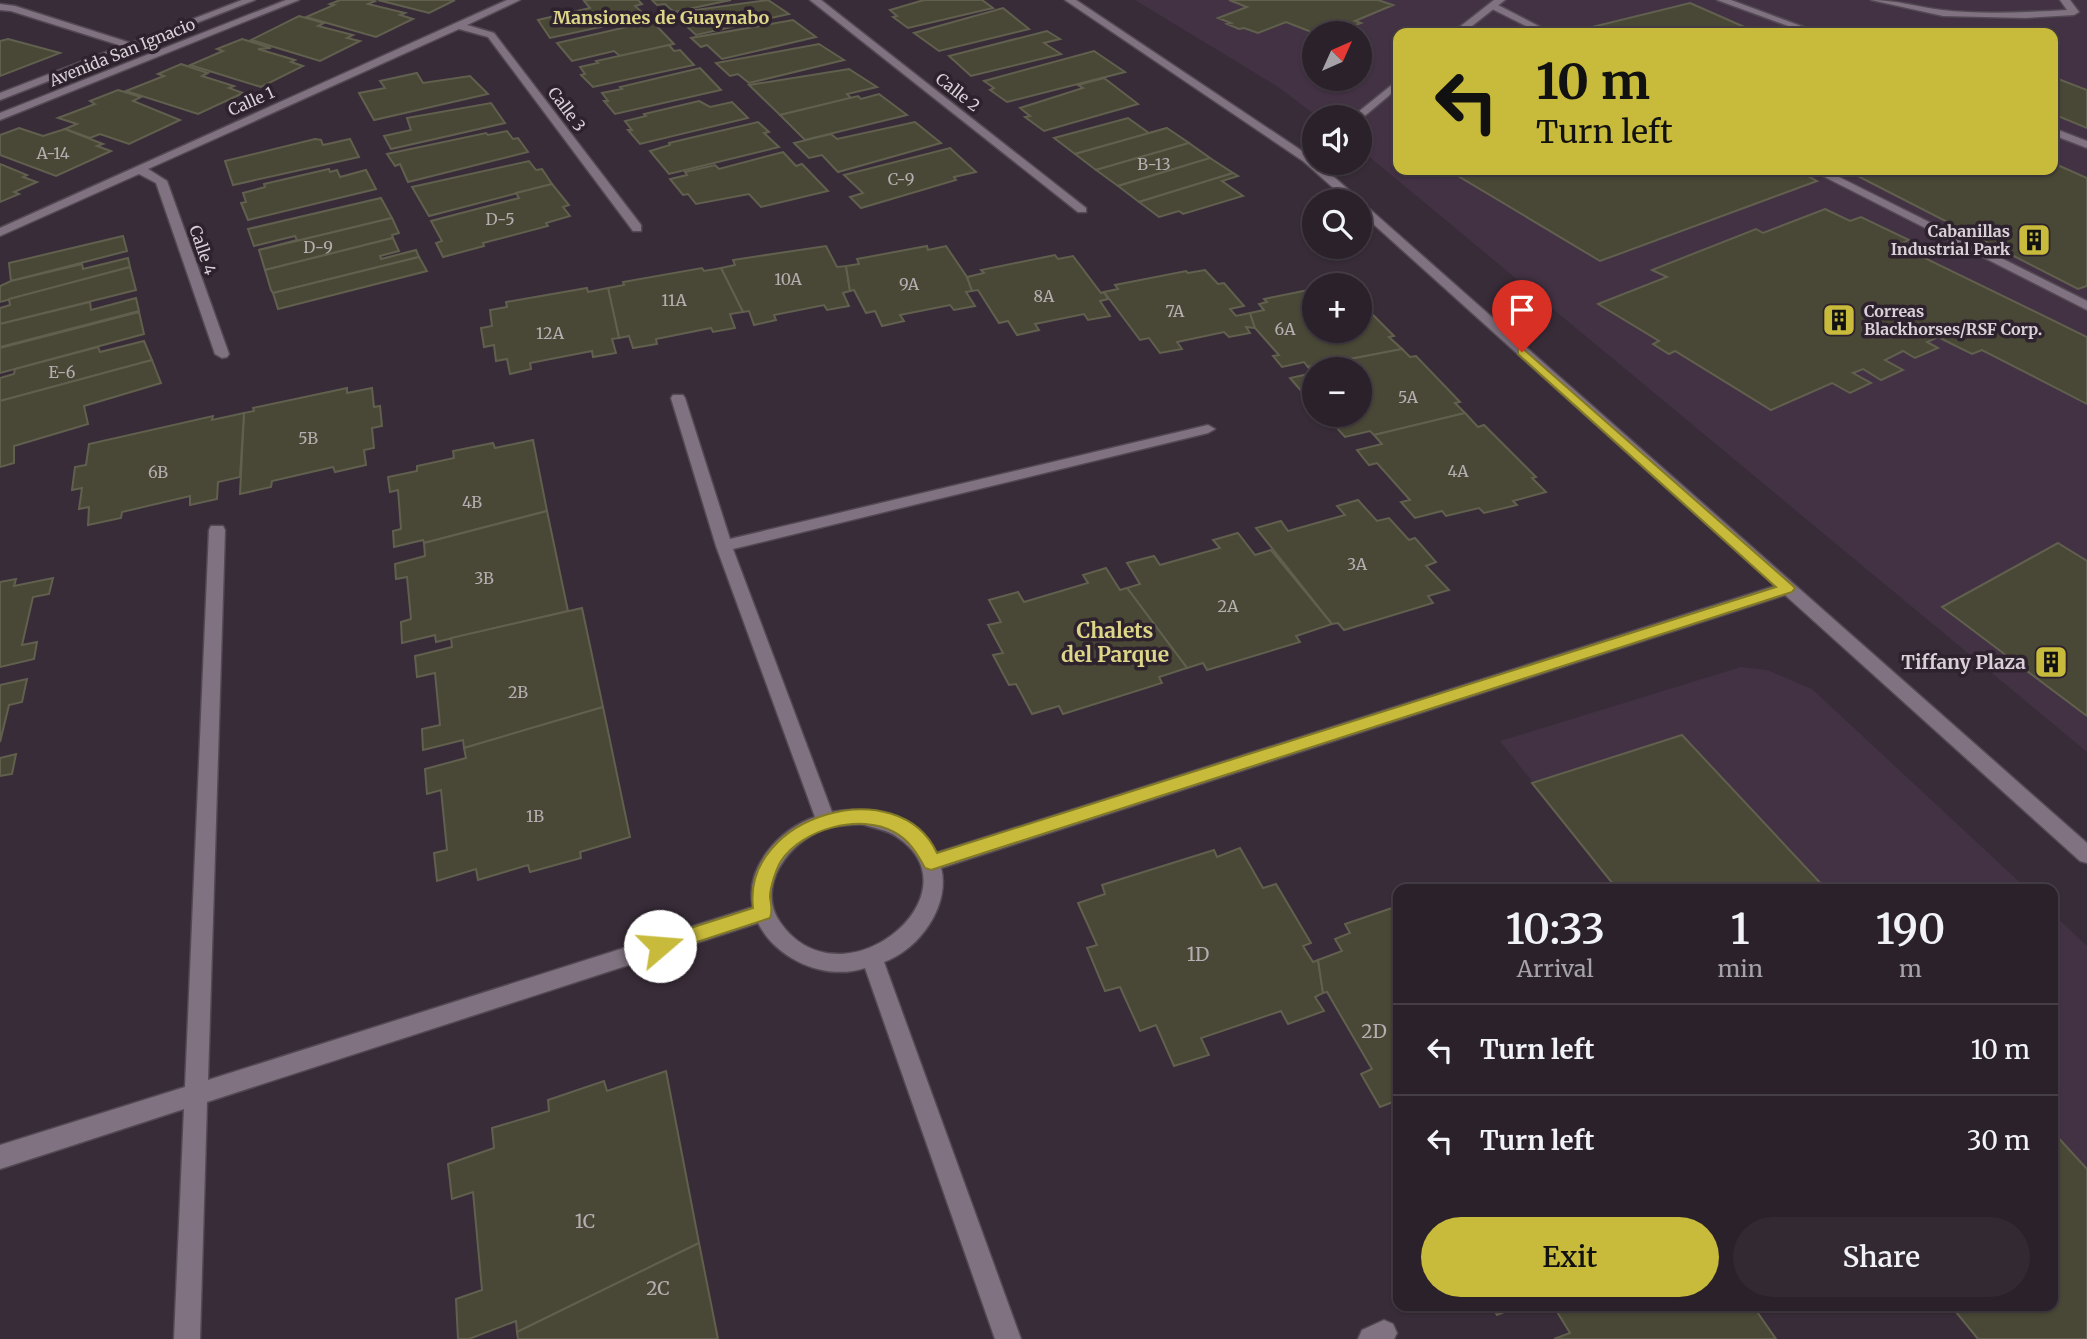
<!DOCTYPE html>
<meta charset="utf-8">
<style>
:root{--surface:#2a212a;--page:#322932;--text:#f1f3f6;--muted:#a5a3a8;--line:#463e47;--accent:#c8bb3b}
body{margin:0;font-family:Merriweather,serif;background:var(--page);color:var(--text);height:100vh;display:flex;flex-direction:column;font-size:26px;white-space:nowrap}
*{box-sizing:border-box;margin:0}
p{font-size:23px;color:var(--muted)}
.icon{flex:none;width:38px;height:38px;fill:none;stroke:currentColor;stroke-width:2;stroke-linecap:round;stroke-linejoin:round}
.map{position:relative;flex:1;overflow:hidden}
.details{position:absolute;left:1393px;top:884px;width:665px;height:427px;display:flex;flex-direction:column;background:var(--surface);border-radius:14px;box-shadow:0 2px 5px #0004,0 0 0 2px var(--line)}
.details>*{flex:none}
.guide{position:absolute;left:1393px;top:28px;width:665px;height:147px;border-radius:14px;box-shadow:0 2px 5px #0004,0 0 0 2px var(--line);background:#c8bb3b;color:#111;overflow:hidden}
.needle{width:46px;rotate:45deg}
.buttons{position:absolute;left:1302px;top:21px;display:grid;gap:14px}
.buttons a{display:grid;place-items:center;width:70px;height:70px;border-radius:50%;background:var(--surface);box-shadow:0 2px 5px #0004,0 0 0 2px var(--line);font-size:35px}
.pin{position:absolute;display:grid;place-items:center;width:60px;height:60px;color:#fff;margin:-72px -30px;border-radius:50% 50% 50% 0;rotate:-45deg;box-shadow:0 0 7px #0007}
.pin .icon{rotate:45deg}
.me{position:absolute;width:77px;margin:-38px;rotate:72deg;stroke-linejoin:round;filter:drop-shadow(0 0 5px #0008)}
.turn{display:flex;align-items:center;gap:24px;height:147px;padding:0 28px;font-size:32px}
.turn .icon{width:91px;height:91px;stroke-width:2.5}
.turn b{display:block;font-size:49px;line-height:60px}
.eta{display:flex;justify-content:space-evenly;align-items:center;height:119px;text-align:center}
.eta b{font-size:42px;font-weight:600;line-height:49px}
.button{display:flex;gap:14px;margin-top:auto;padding:14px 28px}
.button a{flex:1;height:80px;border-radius:42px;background:var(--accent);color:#111;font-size:28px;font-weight:600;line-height:80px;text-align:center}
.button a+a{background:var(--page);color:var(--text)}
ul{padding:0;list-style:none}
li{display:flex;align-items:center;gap:21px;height:91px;padding:0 28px;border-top:2px solid var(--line)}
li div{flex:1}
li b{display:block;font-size:26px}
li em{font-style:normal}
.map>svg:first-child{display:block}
.built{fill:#433244;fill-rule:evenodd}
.building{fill:#494836;stroke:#61604e;stroke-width:2}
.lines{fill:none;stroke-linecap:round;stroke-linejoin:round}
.lane-casing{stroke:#534953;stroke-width:3}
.street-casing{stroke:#534953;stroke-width:3}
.lane{fill:#807280;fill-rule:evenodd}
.street{fill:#807280;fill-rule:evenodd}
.route{fill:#c8bb3b;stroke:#827a26;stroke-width:2}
.labels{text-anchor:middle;stroke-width:7;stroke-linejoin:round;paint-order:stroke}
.far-street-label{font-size:16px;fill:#d9d0d8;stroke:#2e222e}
.number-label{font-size:16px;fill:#b5aeb0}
.far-poi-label{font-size:16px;font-weight:bold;fill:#d9d0d8;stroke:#2e222e;text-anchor:end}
.far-neighbourhood-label{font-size:18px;font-weight:bold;fill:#ddd587;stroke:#2e222e}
.poi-label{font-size:19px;font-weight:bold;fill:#d9d0d8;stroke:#2e222e;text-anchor:end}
.near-number-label{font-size:19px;fill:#b5aeb0}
.neighbourhood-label{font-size:21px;font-weight:bold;fill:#ddd587;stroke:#2e222e}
</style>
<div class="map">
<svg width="2087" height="1339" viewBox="0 0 2087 1339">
<rect width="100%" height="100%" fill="#382c38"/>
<g class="built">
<path d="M 1135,0 L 2087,0 L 2087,752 L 1360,149 L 1360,117 L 1318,117 L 1278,87 ZM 1314,33 L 1360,33 L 1360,79 L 1314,79 ZM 1398,33 L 2053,33 L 2053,170 L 1398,170 Z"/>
<polygon points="1741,667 1767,670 1812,689 2027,889 1617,889 1500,741"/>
<polygon points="2053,914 2087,946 2087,1339 1978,1339 1951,1306 2053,1306"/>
</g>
<g class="building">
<polygon points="340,0 372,0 375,1 368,4 405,13 400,15 413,19 376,37 306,17 334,5 330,4"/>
<polygon points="378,0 455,0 429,13"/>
<polygon points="638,0 642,4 635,6 647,17 550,38 538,20 590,8 584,1 589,0"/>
<polygon points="652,0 731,0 674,12 665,4 657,5"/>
<polygon points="768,0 789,14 696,35 682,22 676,23 667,14"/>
<polygon points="924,0 982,0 993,8 908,28 893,17 897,16 890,10"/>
<polygon points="1229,0 1378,0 1393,5 1355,21 1361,23 1353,26 1347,24 1324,33 1314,33 1286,22 1258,33 1244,28 1239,29 1227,24 1231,23 1218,18 1247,7"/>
<polygon points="1690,3 1758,33 1593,33 1584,29"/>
<polygon points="1003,8 1029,29 939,51 914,33"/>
<polygon points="299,16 324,23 318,26 353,35 347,38 360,41 320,61 251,40"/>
<polygon points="648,17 674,44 620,56 614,51 572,61 557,43 631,26 626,22"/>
<polygon points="793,20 816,37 722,59 707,45 701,47 691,38"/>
<polygon points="1047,31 1060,39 1044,43 1061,54 971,76 949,56"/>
<polygon points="8,39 60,53 0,76 0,41"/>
<polygon points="242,39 271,48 258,49 295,60 291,62 303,66 261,87 190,65 223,51 217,49"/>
<polygon points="819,44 844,60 749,83 738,74 730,76 716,63"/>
<polygon points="669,45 674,51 680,50 694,65 593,87 581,75 585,74 580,67 598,63 596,61"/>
<polygon points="1094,51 1125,72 1007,102 990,90 994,88 984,81"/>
<polygon points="181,64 208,73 202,76 234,86 229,88 243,93 198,114 126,91 164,76 158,74"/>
<polygon points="700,68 721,90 615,114 604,101 608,101 602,93 622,89 620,87"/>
<polygon points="849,69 877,87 847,94 851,98 780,115 749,85"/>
<polygon points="417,73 423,83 470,76 488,94 374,120 359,93 385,88 380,81"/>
<polygon points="2053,77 2087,90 2087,128 2053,114"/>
<polygon points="1104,78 1138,104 1044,131 1025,117 1030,116 1020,108 1083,88 1078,85"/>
<polygon points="118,90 141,97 133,101 180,120 129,144 100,134 90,138 65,129 77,124 58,118 95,104 90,101"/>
<polygon points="879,94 907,115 805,140 780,115 858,96 861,99"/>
<polygon points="699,101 710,107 732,102 748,118 640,144 628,130 632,130 625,121 646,116 644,114"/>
<polygon points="491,103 505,123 391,149 384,136 411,130 407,118"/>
<polygon points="1128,118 1149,133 1167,128 1075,154 1054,138"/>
<polygon points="758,122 769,132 764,133 779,147 669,174 650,151 670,145 669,143"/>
<polygon points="915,122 941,143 838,172 822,155 809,158 794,143 831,134 837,139"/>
<polygon points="19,128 43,136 65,129 103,144 97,146 111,151 56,176 0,155 0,135"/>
<polygon points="1167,128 1189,143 1096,170 1075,154"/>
<polygon points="507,131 513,139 518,138 528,152 408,182 400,164 395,166 387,154 486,133 488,135"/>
<polygon points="315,139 321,140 323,145 350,139 359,157 233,185 225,161"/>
<polygon points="1189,143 1210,158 1118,186 1096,170"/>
<polygon points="950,148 976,172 954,177 956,180 861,208 850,197 863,193 844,175"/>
<polygon points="783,152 796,166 802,164 828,191 761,207 749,194 696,204 688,194 683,195 670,179 687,175 685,172 715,165 719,169"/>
<polygon points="1210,158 1233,173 1139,202 1118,186"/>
<polygon points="529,161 536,170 542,169 552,184 429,216 412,187"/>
<polygon points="2053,163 2087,178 2087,286 2078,289 1846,170 2053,170"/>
<polygon points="0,164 27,175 23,177 37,182 14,192 19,194 0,202"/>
<polygon points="329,169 330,172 337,170 340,177 366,170 376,189 248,220 241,203 246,202 243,193 265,187 264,184"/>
<polygon points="1448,170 1797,170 1817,181 1600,261"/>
<polygon points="1233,173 1238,176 1222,181 1243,196 1183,214 1179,211 1159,217 1139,202"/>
<polygon points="552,184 569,205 563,207 570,216 546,223 548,226 483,243 484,246 443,257 436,243 442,241 431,221 519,198 516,193"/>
<polygon points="381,198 392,218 259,250 297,240 295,236 254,246 248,229"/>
<polygon points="1825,209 1850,221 1861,217 1909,240 1898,245 2087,337 2087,404 1982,350 1972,354 1938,337 1927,342 1938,348 1915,358 1903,351 1885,360 1903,370 1881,380 1863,369 1853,373 1871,383 1850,393 1832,383 1771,410 1675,351 1669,354 1653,344 1659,341 1598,304 1667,277 1652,270 1756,229 1763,233"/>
<polygon points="392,218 399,233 392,235 393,238 265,270 259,250"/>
<polygon points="123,236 127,251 11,281 9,263"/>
<polygon points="393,238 399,251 380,256 381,259 416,250 419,257 273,293 271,290 265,270"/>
<polygon points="826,246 837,267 846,266 850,291 843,293 849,306 827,310 824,305 774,315 776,320 754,325 749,311 743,312 721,268 735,265 733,260"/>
<polygon points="927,246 928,250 946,246 967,277 972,291 966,292 975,306 954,310 950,305 900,315 904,321 882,326 875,311 866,313 854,290 850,291 846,266 859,264 857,259"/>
<polygon points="1055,255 1058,259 1073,256 1101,293 1104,292 1108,299 1100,301 1110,316 1088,320 1084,314 1035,324 1039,330 1017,335 1008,321 999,323 978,290 972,291 967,277 984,273 981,270"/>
<polygon points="419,257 427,271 278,309 273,293"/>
<polygon points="128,258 130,267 0,302 0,286 11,281 82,264 83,269"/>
<polygon points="130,267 136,290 0,324 0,308 10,305 9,299"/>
<polygon points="702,268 704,271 721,268 743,312 730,314 735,328 713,332 711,328 656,339 657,344 633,348 629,336 619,338 608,288 624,285 623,282"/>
<polygon points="1205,270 1218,284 1224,283 1244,306 1230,309 1236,316 1250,313 1255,328 1246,327 1250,333 1229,337 1224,332 1177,342 1182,349 1160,353 1149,338 1140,340 1104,292 1118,289 1115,285 1186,271 1188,273"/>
<polygon points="587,288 588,292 608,288 619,338 612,339 616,353 593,357 592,351 530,363 531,369 510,374 507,359 496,361 494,345 484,347 481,328 492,326 490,310 507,307 506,302"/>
<polygon points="1308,290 1314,294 1314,331 1360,331 1360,302 1394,336 1389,337 1402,349 1308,367 1304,362 1282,367 1273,356 1279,355 1255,328 1250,313 1264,310 1259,304 1267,302 1264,299"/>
<polygon points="136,298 139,311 0,347 0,324 90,302 91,310"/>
<polygon points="139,312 144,334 0,373 0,348"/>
<polygon points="144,341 152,360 0,401 0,378 14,374 15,369 98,347 100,352"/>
<polygon points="1402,349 1410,357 1416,356 1460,402 1455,403 1465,413 1374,435 1370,431 1345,437 1334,425 1344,423 1337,415 1360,415 1360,369 1314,369 1314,390 1303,393 1290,378 1313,373 1308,367"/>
<polygon points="152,360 161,383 84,406 88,424 14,446 14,463 0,467 0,401"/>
<polygon points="347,388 347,393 372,388 374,407 380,406 382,426 372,428 374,448 364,450 366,465 335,472 333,467 272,481 271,487 240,494 244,413 254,411 253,408"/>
<polygon points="244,413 240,477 218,482 217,499 190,505 190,496 122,512 121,518 88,525 89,507 79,509 82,488 72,490 75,467 86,465 89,444 213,416 212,420"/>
<polygon points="1465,413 1478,427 1484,425 1536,477 1532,478 1546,492 1513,501 1517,505 1484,513 1479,508 1446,516 1442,511 1415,518 1401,502 1410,500 1377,463 1369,465 1357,450 1382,444 1374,435"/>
<polygon points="533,440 547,511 424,543 423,540 394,547 393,531 401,529 398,490 390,492 388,477 417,471 417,466 454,458 453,451 493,443 495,448"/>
<polygon points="1358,500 1377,521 1389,518 1409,540 1415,538 1436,562 1426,566 1449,590 1428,596 1433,603 1344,630 1338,623 1332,624 1256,528 1281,521 1288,531 1345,515 1337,506"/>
<polygon points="547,511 568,611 436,642 435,635 402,643 401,622 411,619 407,577 396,579 395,564 425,556 424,543"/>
<polygon points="1238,533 1255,555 1271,550 1332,624 1296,636 1300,642 1207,670 1203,663 1187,668 1127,588 1140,584 1127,563 1154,556 1160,565 1220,548 1213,540"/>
<polygon points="2058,543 2087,561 2087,716 1942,607"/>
<polygon points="1106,568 1120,590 1127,588 1187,668 1159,677 1162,683 1063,714 1059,706 1032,714 1016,684 1009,685 993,655 1003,653 988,625 1001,622 989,600 1018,592 1024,602 1088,583 1083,575"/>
<polygon points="53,578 49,594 33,597 22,645 37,642 34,659 0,667 0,582 16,579 14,586"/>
<polygon points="582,608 603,707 464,748 463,740 423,750 422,729 440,725 435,673 417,677 415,656 452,647 451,638"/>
<polygon points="27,679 22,702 9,705 0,742 0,685"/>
<polygon points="603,707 630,837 580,852 581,858 530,872 528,865 478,880 476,869 437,881 434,853 447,850 441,790 427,794 425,769 466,758 464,748"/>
<polygon points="1682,735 1826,889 1617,889 1532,783"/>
<polygon points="16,754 12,774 0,776 0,758"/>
<polygon points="1240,848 1263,888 1276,884 1311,943 1303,946 1313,962 1318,960 1323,993 1315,997 1324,1011 1288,1024 1281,1011 1201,1038 1209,1055 1174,1066 1156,1025 1140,1031 1120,987 1105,991 1087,948 1097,945 1078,903 1105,894 1102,885 1214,850 1217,857"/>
<polygon points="1398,906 1398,1100 1380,1107 1361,1074 1372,1069 1327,992 1323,993 1318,960 1342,951 1335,939 1350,933 1345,924"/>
<polygon points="666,1071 699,1243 517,1332 516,1321 469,1339 458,1339 456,1299 482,1290 473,1192 452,1199 448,1164 494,1148 492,1128 549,1111 548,1100 604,1081 607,1091"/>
<polygon points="2053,1132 2087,1169 2087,1339 1978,1339 1951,1306 2053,1306"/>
<polygon points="699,1243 718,1339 518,1339 517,1332"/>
<polygon points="1492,1306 1519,1306 1497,1315"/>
<polygon points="1566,1306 1753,1306 1776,1339 1554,1339 1570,1333 1556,1310"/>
</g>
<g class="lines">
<defs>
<g id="lane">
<polygon points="1717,0 1731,0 1820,33 1807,33"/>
<path d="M 1871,0 C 1896,0 1918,7 1942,10 C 1983,15 2026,12 2067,10 L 2060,0 L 2070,0 L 2079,12 L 2074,15 L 2025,18 L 1943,16 Z"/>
<polygon points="1490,4 1496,4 1552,33 1540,33 1490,8"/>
<polygon points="2053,128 2087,141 2087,148 2053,135"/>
<polygon points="1811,170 1825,170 2087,301 2087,310"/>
</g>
<g id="street">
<polygon points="242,0 255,0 0,100 0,93 122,46 11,11 0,10 0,4 15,6 131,43"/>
<polygon points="286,0 299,0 0,120 0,113"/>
<polygon points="507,0 520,0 467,25 494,33 641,225 641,231 633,231 488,37 459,29 148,169 167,181 229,354 227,357 222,358 215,354 156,183 139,174 0,236 0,228"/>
<polygon points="810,0 821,0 1086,208 1086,212 1078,212"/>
<path d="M 1065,0 L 1076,0 L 1311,157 L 1314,163 L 1318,163 L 1359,199 L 1361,201 L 1360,203 L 1364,204 L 2087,843 L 2087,863 L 2080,861 L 1785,595 L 941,868 C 951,905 919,950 884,962 L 1021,1339 L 995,1339 L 865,968 C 826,981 777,960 758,923 L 207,1102 L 200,1339 L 174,1339 L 184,1109 L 0,1169 L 0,1145 L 185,1087 L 209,530 L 211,526 L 223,526 L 225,530 L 208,1080 L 753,907 C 744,867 780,829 815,817 L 716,546 L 671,398 L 673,395 L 683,395 L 685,398 L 730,539 L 1208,425 L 1215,429 L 1208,433 L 733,549 L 832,812 C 867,805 919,818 936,853 L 1775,586 L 1360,212 L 1360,201 L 1348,201 L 1303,161 ZM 862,824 C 873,828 888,830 897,837 C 982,894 841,1010 780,922 C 755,886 790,841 825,829 C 836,825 849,825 862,824 Z"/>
<polygon points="1494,0 1505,0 1463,33 1452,33"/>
<polygon points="1398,80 1398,88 1361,119 1352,117"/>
<polygon points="1384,1320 1393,1324 1397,1333 1394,1339 1358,1339 1362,1330"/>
</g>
</defs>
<use href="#lane" class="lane-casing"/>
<use href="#street" class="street-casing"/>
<use href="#lane" class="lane"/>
<use href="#street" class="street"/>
</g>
<path class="route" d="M 1522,348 L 1792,585 L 1795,588 L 1792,592 L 931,870 L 925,868 C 917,853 909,840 894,832 C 860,813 802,829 781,861 C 776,869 770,888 770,897 C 771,905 773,911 770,918 L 660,954 L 653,952 L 651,946 L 653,940 L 753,908 C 742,815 899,770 937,853 L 1776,587 L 1518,354 L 1518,349 Z"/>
<defs>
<symbol id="building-square" viewBox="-11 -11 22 22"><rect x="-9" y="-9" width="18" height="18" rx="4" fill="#c8bb3b" stroke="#2e222e"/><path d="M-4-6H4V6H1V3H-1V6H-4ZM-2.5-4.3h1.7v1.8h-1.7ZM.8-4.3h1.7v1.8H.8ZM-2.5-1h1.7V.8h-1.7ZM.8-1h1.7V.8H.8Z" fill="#111"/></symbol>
</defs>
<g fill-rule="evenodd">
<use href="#building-square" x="2015" y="221" width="38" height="38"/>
<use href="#building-square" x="1820" y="301" width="38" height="38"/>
<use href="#building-square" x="2032" y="643" width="38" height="38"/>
</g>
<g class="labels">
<g class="far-street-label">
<text transform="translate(122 52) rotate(-22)" y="6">Avenida San Ignacio</text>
<text transform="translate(958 92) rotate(38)" y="6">Calle 2</text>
<text transform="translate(251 101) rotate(-24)" y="6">Calle 1</text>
<text transform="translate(567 109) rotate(53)" y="6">Calle 3</text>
<text transform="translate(203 250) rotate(71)" y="6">Calle 4</text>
</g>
<g class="number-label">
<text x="53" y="159">A-14</text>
<text x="1154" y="170">B-13</text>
<text x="901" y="185">C-9</text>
<text x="500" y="225">D-5</text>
<text x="318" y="253">D-9</text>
<text x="788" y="285">10A</text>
<text x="909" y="290">9A</text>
<text x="1044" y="302">8A</text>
<text x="674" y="306">11A</text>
<text x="1175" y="317">7A</text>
<text x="1285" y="335">6A</text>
<text x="550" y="339">12A</text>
<text x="62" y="378">E-6</text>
<text x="1408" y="403">5A</text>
<text x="308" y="444">5B</text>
<text x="1458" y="477">4A</text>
<text x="158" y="478">6B</text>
<text x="472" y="508">4B</text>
<text x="1357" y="570">3A</text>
<text x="484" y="584">3B</text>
<text x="1228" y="612">2A</text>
<text x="518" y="698">2B</text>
<text x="535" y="822">1B</text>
</g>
<g class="far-poi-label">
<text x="2010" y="237">Cabanillas<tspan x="2010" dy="18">Industrial Park</tspan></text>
<text x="1864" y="317" text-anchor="start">Correas<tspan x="1864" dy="18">Blackhorses/RSF Corp.</tspan></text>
</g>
<g class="far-neighbourhood-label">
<text x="661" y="24">Mansiones de Guaynabo</text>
</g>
<g class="poi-label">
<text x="2026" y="669">Tiffany Plaza</text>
</g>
<g class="near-number-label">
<text x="1198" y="961">1D</text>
<text x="1374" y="1038">2D</text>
<text x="585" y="1228">1C</text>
<text x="658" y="1295">2C</text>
</g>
<g class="neighbourhood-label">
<text x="1115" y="638">Chalets<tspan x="1115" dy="24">del Parque</tspan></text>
</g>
</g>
</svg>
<div class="buttons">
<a><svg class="needle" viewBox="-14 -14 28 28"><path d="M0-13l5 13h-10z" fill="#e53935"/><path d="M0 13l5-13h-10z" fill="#a5a3a8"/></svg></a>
<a><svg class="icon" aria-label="sound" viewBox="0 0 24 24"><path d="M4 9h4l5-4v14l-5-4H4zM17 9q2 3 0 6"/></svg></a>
<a><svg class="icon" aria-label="search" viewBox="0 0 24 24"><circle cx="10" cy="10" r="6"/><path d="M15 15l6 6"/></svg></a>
<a>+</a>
<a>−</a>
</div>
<div class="pin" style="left:1522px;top:352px;background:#d93025"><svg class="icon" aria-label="arrive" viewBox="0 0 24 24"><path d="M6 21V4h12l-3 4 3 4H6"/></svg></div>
<svg class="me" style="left:660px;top:946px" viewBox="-20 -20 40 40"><circle r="19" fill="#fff"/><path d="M0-13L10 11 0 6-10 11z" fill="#c8bb3b"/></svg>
<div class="guide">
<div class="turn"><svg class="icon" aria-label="left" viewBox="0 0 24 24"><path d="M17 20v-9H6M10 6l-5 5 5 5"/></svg><div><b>10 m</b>Turn left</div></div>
</div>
<section class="details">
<div class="eta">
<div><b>10:33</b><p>Arrival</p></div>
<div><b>1</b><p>min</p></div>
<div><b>190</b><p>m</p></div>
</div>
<ul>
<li><svg class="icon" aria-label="left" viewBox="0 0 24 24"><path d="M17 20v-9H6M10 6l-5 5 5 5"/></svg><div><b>Turn left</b></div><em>10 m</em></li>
<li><svg class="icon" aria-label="left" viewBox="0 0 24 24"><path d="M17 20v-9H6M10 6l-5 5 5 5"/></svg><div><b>Turn left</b></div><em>30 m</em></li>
</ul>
<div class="button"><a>Exit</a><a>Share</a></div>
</section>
</div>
